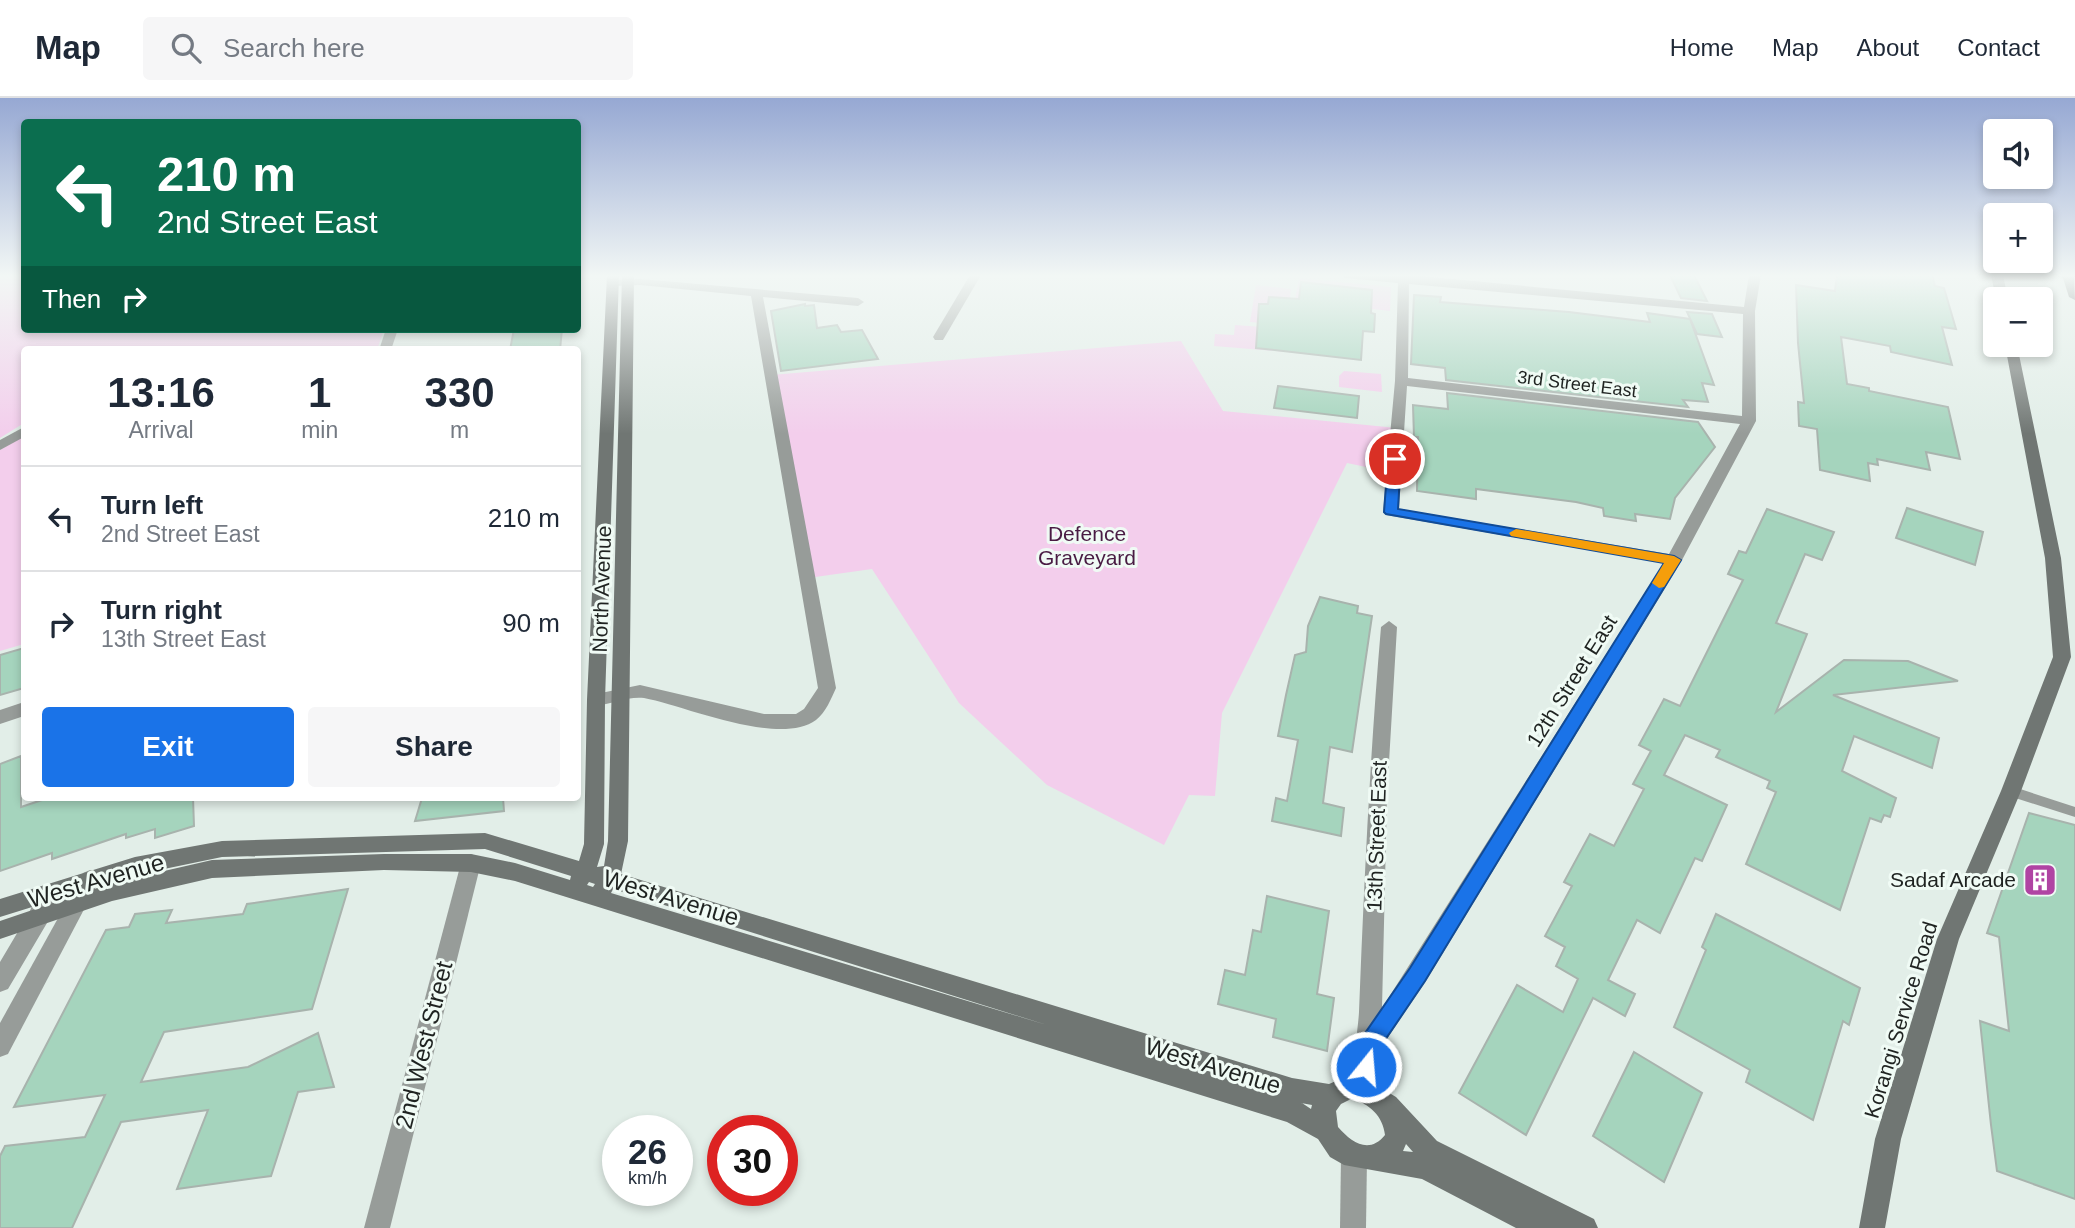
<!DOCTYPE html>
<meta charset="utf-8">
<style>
:root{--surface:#fff;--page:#f6f6f7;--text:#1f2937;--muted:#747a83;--line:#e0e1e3;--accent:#1a73e8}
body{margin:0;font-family:Helvetica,sans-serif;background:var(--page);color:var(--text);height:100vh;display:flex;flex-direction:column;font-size:26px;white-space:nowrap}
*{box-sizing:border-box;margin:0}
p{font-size:23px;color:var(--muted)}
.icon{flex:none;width:38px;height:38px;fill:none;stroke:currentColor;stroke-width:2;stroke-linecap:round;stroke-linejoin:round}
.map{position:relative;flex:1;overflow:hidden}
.panel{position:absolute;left:21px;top:248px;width:560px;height:455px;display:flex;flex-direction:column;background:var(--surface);border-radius:7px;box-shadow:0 4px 10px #0003}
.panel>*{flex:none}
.top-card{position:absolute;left:21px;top:21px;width:560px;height:214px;border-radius:7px;box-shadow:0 4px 10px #0003;background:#0b6e4f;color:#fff;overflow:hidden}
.tools{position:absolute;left:1983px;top:21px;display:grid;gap:14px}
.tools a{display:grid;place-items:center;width:70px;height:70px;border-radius:7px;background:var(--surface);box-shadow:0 4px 10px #0003;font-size:35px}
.speed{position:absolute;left:602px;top:1017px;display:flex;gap:14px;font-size:35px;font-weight:700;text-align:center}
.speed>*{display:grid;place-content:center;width:91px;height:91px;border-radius:50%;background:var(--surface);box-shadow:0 4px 10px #0003;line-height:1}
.speed small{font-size:18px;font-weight:400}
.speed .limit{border:10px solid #d22;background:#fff;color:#111}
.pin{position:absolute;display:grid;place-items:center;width:60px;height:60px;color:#fff;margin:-30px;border:4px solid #fff;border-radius:50%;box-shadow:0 2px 7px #0007}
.me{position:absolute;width:77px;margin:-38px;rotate:17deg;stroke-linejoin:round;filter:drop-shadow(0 0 5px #0008)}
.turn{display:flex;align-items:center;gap:24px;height:147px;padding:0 21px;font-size:32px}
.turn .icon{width:91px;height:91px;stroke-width:2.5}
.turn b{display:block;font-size:49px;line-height:60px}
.then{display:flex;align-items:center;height:66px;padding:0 21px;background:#0003;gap:14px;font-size:26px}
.eta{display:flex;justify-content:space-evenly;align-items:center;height:119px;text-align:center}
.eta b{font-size:42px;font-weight:700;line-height:49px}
.button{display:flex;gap:14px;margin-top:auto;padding:14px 21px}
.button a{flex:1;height:80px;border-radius:7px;background:var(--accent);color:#fff;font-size:28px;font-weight:700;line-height:80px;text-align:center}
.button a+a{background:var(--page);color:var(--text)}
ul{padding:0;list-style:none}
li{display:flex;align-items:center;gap:21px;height:105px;padding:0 21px;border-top:2px solid var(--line)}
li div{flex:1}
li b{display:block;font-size:26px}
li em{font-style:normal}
header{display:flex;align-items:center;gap:42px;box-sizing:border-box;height:98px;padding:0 35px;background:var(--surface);border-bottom:2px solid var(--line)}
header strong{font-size:33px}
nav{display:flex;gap:38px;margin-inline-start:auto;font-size:24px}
.search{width:490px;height:63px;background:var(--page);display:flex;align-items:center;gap:18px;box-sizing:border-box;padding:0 24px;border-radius:7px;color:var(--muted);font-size:26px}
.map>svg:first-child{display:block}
.green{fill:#f3ceec}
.building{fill:#a5d4bd;stroke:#a8b3ad;stroke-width:2}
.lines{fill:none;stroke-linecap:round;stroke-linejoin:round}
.lane{fill:#979c99;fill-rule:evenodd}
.street{fill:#979c99;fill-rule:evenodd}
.secondary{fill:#707673;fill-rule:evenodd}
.primary{fill:#545c58;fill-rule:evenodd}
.route{fill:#1a73e8;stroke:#114b97;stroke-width:2}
.slow{fill:#f59e0b}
.labels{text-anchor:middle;stroke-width:6;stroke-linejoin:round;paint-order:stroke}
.far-street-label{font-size:18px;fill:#1f2321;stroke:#f0fbf5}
.park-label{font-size:21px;fill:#491b43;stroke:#f0fbf5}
.street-label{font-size:21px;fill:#1f2321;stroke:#f0fbf5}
.poi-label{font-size:21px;fill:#1f2321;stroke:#f0fbf5;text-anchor:end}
.near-street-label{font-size:24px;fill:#1f2321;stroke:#f0fbf5}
</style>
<header>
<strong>Map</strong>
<div class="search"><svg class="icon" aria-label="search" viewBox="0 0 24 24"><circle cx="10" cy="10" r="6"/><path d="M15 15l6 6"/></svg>Search here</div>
<nav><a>Home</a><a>Map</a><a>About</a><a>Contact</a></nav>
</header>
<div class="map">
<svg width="2075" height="1130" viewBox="0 0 2075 1130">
<rect width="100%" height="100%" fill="#e2eee8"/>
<g class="green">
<polygon points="0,177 24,177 24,231 384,231 377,252 24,252 24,325 0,340"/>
<polygon points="1299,180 1391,189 1390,213 1295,202"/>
<polygon points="1256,187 1291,191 1287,227 1250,224"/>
<polygon points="1235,227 1287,231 1299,249 1299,255 1214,248 1215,236 1234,237"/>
<polygon points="1181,243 1223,313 1397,330 1390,374 1347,365 1222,615 1215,698 1189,697 1164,747 1047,687 959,605 872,471 808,480 771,277"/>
<polygon points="1344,273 1381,276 1382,294 1339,289 1339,278"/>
<polygon points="24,337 24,546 0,553 0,352"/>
</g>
<g class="building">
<polygon points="1670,177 1694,177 1707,203 1681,200"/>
<polygon points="1837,177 1932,177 1935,188 1944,190 1956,231 1942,229 1952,267 1891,254 1890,248 1841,239 1847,286 1869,290 1869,293 1948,309 1960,361 1926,354 1930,372 1877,361 1878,367 1868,365 1870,383 1820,372 1817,331 1799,328 1798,304 1804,305 1798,245 1796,187 1835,193"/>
<polygon points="1301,184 1372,192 1371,215 1375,216 1374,234 1363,233 1361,262 1256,250 1259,206 1268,206 1269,199 1299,201"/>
<polygon points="1414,197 1441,199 1440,204 1569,214 1650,224 1647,215 1690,221 1714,287 1702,285 1708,304 1683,302 1688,309 1446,282 1445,270 1411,266"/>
<polygon points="805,206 805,208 814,207 817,230 837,227 841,234 862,232 878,261 781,273 771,213"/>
<polygon points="1687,214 1712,216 1722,239 1697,236"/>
<polygon points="514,231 562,231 560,252 510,252"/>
<polygon points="1278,288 1359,298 1357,320 1274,310"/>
<polygon points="1447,295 1698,324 1715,349 1675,400 1670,421 1635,416 1636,423 1604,418 1603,410 1576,404 1476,391 1476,401 1417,393 1418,339 1414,339 1413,307 1448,311"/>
<polygon points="1907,410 1983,434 1975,467 1896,440"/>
<polygon points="1767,411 1834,434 1822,462 1805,456 1776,525 1807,536 1776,614 1844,562 1908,563 1958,583 1833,597 1939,640 1932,670 1854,638 1842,673 1896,700 1890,719 1884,717 1881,724 1870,720 1840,812 1746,766 1776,694 1767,690 1770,683 1716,659 1720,652 1685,637 1664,677 1727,707 1702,763 1695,760 1660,835 1637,822 1608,882 1635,896 1625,918 1593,900 1526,1037 1459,995 1517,887 1563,914 1578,881 1556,868 1565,849 1545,838 1572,788 1564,784 1590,736 1614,748 1644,691 1633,686 1651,653 1639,647 1664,601 1680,608 1743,482 1728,476 1739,453 1746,455"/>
<polygon points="1320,499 1358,508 1357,515 1372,518 1352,654 1330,649 1323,705 1344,710 1341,738 1272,723 1276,700 1287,703 1298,642 1278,638 1286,597 1295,557 1306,554 1308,528"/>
<polygon points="24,550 24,590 0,597 0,557"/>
<polygon points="21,658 21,709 48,700 193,700 194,728 155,740 155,731 126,740 126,736 52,761 52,755 0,773 0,666"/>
<polygon points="422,700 503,700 504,713 415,723"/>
<polygon points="2029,715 2075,727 2075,1101 1997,1073 1991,1027 1980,923 2009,933 1999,839 1987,835"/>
<polygon points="348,791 312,911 164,934 141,984 248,969 318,935 334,989 298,994 271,1078 177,1091 208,1012 121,1024 72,1130 0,1130 0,1058 5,1048 85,1039 105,997 14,1009 106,832 129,829 135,816 172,812 166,825 243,816 247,806"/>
<polygon points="1267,798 1329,813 1317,896 1334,900 1327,953 1273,939 1276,921 1218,906 1225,872 1245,877 1253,832 1261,834"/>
<polygon points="1716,816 1860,890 1849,927 1843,923 1813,1022 1746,984 1750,972 1674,929 1706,852 1702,849"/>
<polygon points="1634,954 1702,995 1664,1084 1593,1038"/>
</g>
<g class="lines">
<polygon class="lane" points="2011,688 2075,709 2075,719 2006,697 2004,693 2006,689"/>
<g class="street">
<polygon points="970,177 981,177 943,242 935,242 933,239"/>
<path d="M 1340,177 L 1410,177 L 1744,209 L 1749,177 L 1761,177 L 1755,213 L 1756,323 L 1682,462 L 1426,883 L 1380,951 L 1376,990 L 1373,998 L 1364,1002 L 1355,998 C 1349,983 1358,934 1359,914 C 1364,785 1370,657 1381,529 L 1389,523 L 1397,529 L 1387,698 L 1382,910 L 1664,465 L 1386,417 L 1383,414 L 1395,283 L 1398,185 L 1345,180 ZM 1409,186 L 1743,216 L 1742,318 L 1408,280 ZM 1407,288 L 1740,326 L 1669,456 L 1399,411 Z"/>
<path d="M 640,181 L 858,200 L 864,204 L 858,208 L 763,199 L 836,590 C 831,601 826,614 816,622 C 779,649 686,608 644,600 C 629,598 610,606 596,608 L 590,607 L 587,602 L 590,597 L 596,596 L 640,587 L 764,616 L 796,616 L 804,611 L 818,590 L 751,198 L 640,187 L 613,188 L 607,185 L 613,182 Z"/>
<polygon points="386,231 398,231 391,252 379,252"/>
<polygon points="24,329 24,339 0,352 0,342"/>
<polygon points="24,604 24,618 0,626 0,612"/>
<polygon points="471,756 478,759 481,765 390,1130 364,1130 461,765 464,759"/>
<polygon points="90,772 97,775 100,781 8,956 0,959 0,925 83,775"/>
<polygon points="47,786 54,789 58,795 47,825 8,891 0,894 0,864 29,815 40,789"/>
<polygon points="1354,1046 1363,1050 1367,1059 1366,1130 1340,1130 1341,1059 1345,1050"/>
</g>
<g class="secondary">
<path d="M 607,177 L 619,177 L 605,602 L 604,746 L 597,769 L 604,768 L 608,743 L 622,177 L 634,177 L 628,743 L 621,776 L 1292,980 L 1329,986 L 1350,977 L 1371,984 L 1396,999 L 1437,1043 L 1594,1121 L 1598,1130 L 1516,1130 L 1422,1081 L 1344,1067 L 1330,1059 L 1318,1041 L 1287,1024 L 515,783 L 471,774 L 384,772 L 212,780 L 112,803 L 0,841 L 0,823 L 112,785 L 212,762 L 384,756 L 471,756 L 515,765 L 570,782 L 571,778 L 485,751 L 222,759 L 135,777 L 0,819 L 0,801 L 135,759 L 222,743 L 485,735 L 579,763 L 584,746 L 587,602 ZM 589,784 L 595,786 L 593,789 L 587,787 ZM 613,791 L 1047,927 L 611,795 ZM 1351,1001 C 1369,1005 1383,1018 1385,1037 C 1369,1057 1351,1044 1338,1029 L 1336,1013 L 1341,1006 ZM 1301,1005 L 1312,1007 L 1311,1011 L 1302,1005 ZM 1406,1046 L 1413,1054 L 1403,1053 Z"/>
<polygon points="1991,177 2003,177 2008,201 1996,201"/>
<polygon points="2052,177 2074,177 2075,179 2069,182"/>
<polygon points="2005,247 2017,247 2061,460 2071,559 2021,693 1959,841 1901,1041 1885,1130 1859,1130 1875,1041 1937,841 2001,693 2053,559 2045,460"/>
</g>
<polygon class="primary" points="2062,177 2074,177 2075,202 2069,199"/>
</g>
<linearGradient id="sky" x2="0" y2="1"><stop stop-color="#96a8d3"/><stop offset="0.53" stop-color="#f2f7f5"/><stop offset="1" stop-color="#f2f7f5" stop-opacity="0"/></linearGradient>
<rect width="2075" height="336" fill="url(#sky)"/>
<polygon class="route" points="1395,357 1401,361 1398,411 1674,458 1681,462 1425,883 1379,951 1374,976 1366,980 1359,976 1355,969 1361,941 1410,870 1664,465 1386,416 1384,414 1388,361"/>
<polygon class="slow" points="1516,431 1674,458 1681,462 1664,489 1659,490 1652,485 1664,465 1511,438 1509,435"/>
<defs>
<symbol id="building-square" viewBox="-11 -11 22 22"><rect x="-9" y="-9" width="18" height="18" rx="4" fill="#b044a3" stroke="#f0fbf5"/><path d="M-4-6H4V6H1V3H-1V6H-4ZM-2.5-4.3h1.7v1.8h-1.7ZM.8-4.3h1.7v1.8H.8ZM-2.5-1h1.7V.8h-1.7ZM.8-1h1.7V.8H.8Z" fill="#fff"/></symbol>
</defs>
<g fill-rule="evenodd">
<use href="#building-square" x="2021" y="763" width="38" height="38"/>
</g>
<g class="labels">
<g class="far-street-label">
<text transform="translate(1577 286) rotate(7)" y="6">3rd Street East</text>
</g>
<g class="park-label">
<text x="1087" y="443">Defence<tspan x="1087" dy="24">Graveyard</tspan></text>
</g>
<g class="street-label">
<text transform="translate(602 491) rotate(-88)" y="7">North Avenue</text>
<text transform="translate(1572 583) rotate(-58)" y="7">12th Street East</text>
<text transform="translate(1377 738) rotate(-88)" y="7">13th Street East</text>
<text transform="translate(1901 922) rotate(-73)" y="7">Korangi Service Road</text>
</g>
<g class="poi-label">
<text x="2016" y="789">Sadaf Arcade</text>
</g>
<g class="near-street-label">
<text transform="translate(96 783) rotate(-16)" y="8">West Avenue</text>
<text transform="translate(671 800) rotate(17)" y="8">West Avenue</text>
<text transform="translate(424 947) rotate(-76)" y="8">2nd West Street</text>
<text transform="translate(1213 968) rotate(17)" y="8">West Avenue</text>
</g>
</g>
</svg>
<div class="tools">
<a><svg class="icon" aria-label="sound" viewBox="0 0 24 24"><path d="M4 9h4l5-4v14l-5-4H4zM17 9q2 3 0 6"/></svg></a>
<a>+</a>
<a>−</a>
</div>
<div class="speed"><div>26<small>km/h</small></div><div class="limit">30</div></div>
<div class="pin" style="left:1395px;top:361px;background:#d93025"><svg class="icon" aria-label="arrive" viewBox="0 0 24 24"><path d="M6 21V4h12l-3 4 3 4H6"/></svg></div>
<svg class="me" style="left:1366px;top:969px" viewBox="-20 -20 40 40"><circle r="17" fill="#1a73e8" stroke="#fff" stroke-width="3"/><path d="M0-11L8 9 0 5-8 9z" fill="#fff"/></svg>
<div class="top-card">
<div class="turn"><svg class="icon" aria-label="left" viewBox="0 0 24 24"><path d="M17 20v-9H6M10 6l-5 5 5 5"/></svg><div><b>210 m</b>2nd Street East</div></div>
<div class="then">Then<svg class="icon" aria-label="right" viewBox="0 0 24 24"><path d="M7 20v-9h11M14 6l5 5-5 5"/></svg></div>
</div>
<section class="panel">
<div class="eta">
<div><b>13:16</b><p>Arrival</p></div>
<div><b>1</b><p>min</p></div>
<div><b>330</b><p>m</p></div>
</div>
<ul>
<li><svg class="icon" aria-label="left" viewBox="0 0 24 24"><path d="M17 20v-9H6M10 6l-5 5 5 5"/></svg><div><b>Turn left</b><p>2nd Street East</p></div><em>210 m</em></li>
<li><svg class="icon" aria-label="right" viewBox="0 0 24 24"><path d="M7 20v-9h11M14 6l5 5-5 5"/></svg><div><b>Turn right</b><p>13th Street East</p></div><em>90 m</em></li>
</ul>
<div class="button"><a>Exit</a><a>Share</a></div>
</section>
</div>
